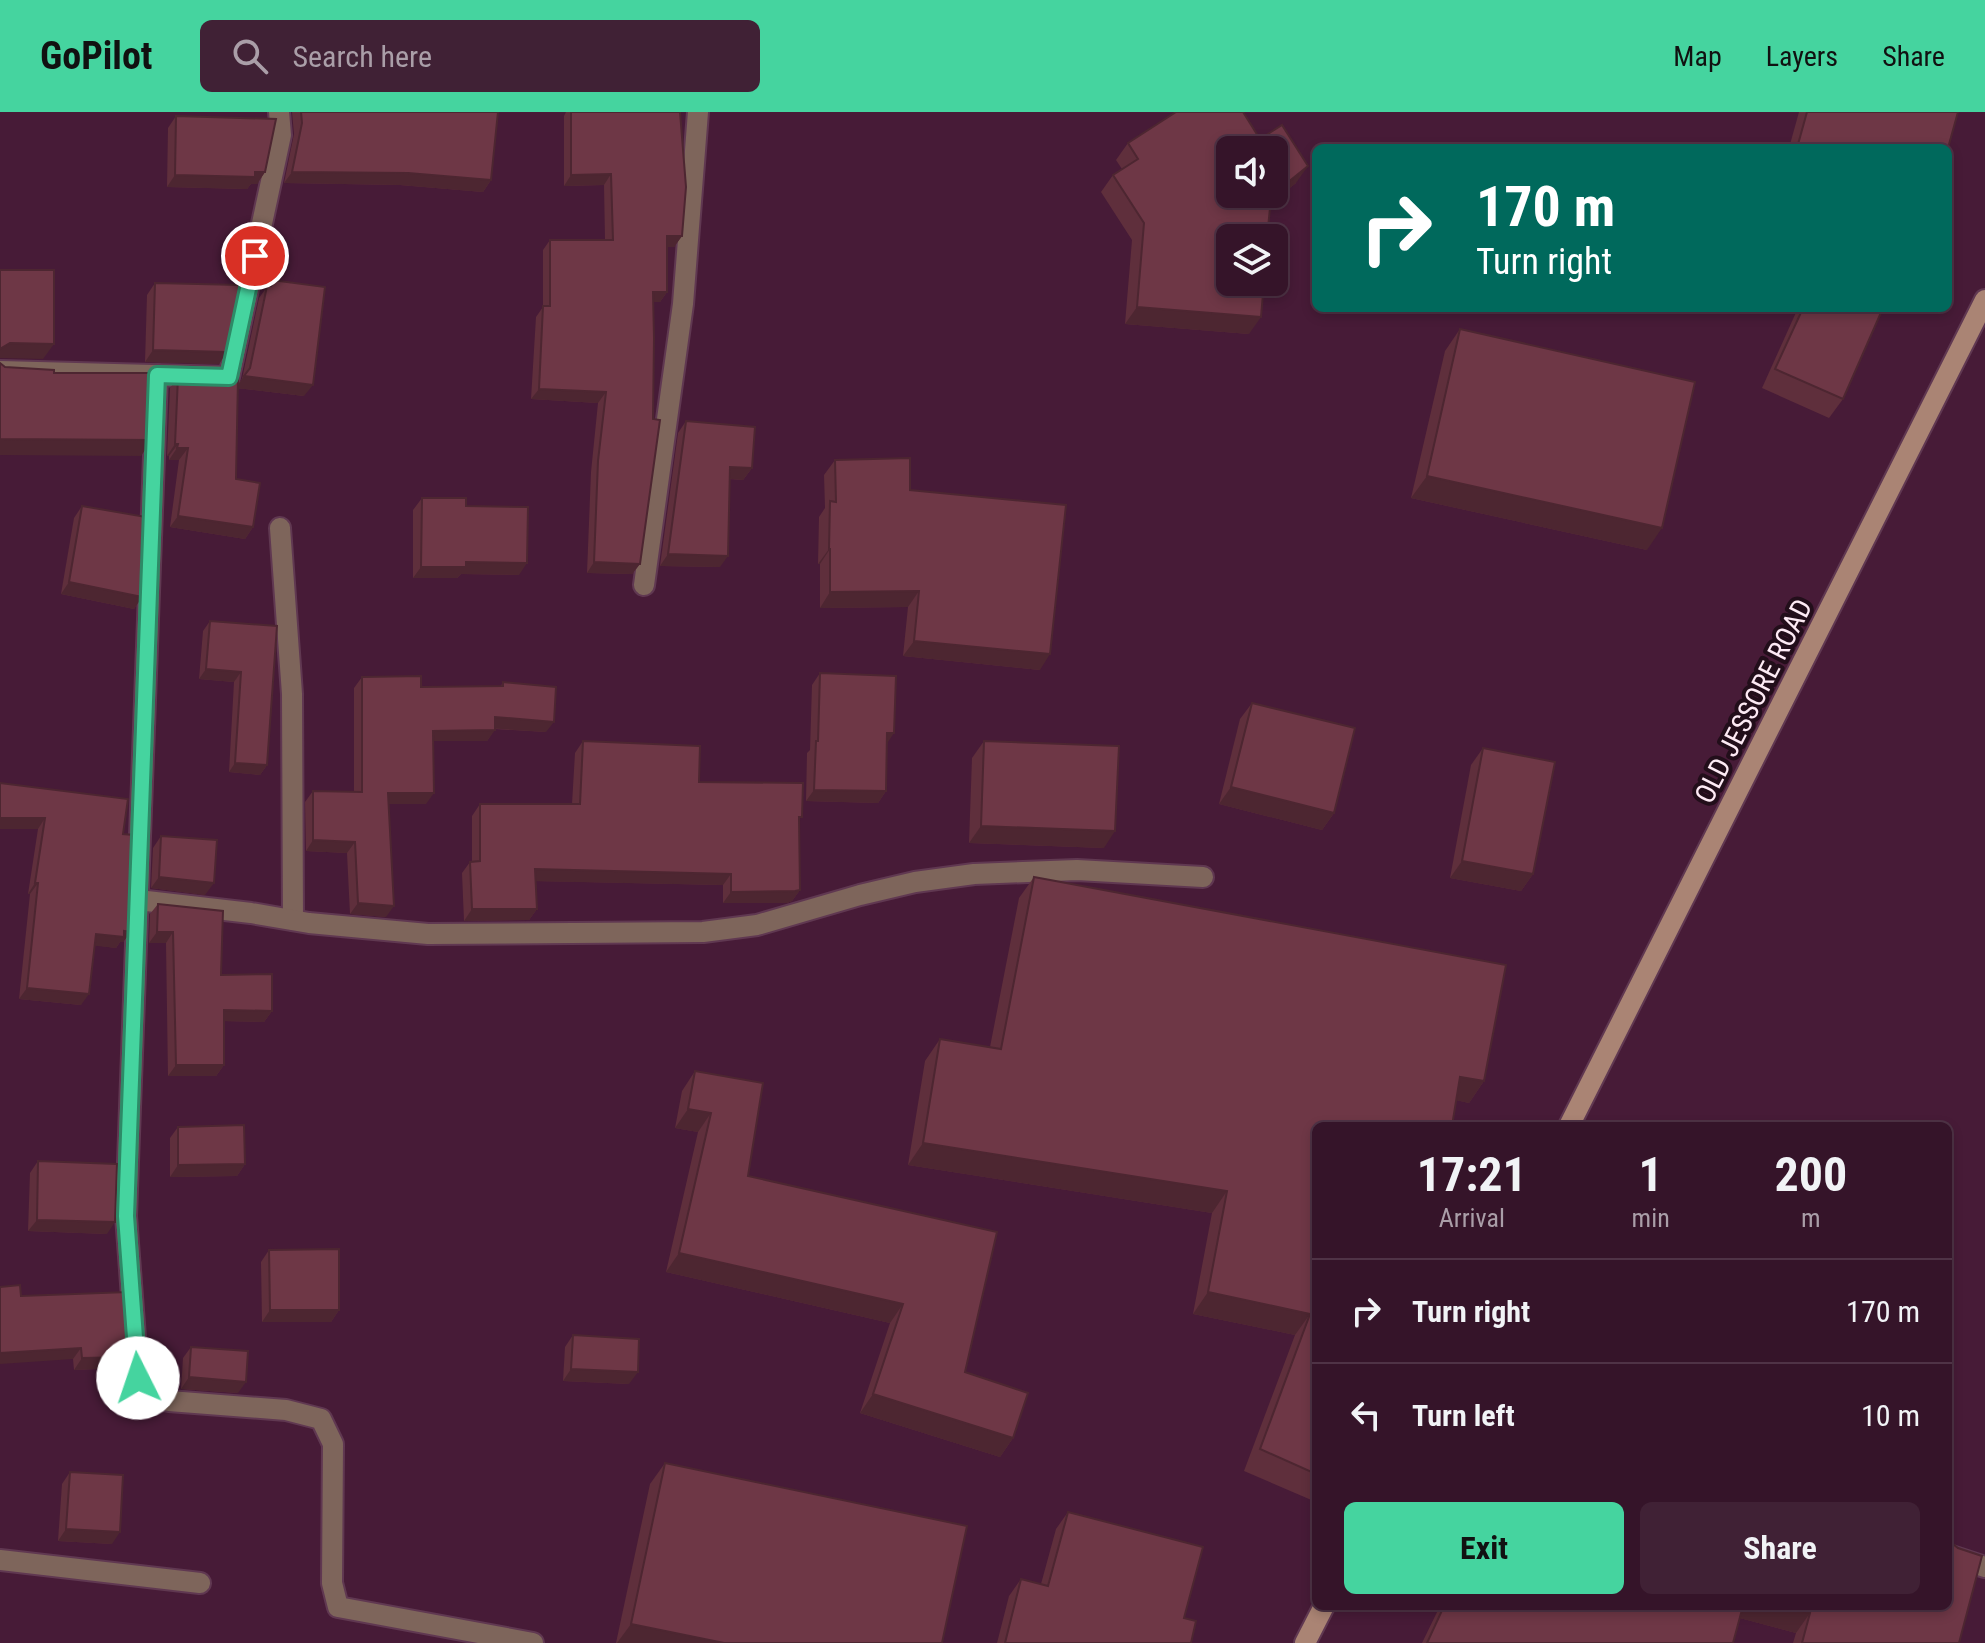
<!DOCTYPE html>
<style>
:root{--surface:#351429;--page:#402135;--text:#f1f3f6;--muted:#aa9ea8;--line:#4f3346;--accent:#45d49f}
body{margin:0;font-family:"Roboto Condensed",sans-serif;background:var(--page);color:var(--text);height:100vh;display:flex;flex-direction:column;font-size:30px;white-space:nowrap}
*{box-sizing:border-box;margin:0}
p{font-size:26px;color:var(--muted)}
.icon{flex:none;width:44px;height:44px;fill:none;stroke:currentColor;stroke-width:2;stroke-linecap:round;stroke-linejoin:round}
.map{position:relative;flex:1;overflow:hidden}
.details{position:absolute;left:1312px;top:1010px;width:640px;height:488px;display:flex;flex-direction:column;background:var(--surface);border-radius:12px;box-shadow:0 4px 12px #0003,0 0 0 2px var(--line)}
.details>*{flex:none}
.top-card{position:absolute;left:1312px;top:32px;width:640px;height:168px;border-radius:12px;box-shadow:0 4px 12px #0003,0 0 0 2px var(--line);background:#00695c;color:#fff;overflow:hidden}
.tools{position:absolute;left:1216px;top:24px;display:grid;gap:16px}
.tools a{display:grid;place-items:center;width:72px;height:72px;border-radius:12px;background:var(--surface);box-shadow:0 4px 12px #0003,0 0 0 2px var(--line);font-size:40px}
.pin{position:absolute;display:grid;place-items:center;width:68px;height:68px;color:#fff;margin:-34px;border:4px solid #fff;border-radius:50%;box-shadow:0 2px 8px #0007}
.me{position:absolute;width:88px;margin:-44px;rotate:356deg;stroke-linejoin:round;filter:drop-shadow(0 0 6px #0008)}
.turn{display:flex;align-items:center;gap:28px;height:168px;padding:0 32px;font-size:36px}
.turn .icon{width:104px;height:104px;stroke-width:2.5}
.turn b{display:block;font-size:56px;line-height:68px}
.eta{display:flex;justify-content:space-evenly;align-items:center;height:136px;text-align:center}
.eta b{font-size:48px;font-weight:700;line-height:56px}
.cta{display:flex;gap:16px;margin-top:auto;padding:16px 32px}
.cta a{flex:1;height:92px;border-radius:12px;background:var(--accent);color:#111;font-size:32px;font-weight:700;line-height:92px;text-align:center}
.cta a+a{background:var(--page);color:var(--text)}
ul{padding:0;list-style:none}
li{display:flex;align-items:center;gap:24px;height:104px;padding:0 32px;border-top:2px solid var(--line)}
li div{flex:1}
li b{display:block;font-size:30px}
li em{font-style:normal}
header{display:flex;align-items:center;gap:48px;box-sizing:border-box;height:112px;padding:0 40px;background:var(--accent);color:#111}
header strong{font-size:38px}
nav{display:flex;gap:44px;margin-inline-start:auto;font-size:28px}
.search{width:560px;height:72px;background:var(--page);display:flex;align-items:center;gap:20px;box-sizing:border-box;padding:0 28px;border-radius:12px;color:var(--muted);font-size:30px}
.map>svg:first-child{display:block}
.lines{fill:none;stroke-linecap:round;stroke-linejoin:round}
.lane-casing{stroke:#603851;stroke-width:24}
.street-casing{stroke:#603851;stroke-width:24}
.secondary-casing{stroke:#603851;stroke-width:24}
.lane{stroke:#7e655b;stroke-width:20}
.street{stroke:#7e655b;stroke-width:20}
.secondary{stroke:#aa8474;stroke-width:20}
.wall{fill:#5f2f3c}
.shaded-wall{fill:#4d2631}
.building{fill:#6e3746;stroke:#4d2631;stroke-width:2;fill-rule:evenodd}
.route-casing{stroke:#2d8a67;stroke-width:20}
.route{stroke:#45d49f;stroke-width:14}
.labels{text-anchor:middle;stroke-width:8;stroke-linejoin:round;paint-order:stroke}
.street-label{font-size:28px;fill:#fdeaf4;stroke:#220e1a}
</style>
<header>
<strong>GoPilot</strong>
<div class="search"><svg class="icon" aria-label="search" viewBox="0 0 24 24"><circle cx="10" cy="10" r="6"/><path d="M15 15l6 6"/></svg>Search here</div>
<nav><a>Map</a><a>Layers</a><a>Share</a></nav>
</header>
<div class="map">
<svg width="1985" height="1531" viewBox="0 0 1985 1531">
<rect width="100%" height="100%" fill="#471b37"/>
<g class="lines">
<defs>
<polyline id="lane" points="1948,1443 1985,1455"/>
<g id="street">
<polyline points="0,259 229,265 281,23 279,0"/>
<polyline points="157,263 126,1104 138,1266 147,1285 169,1289 286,1298 321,1307 333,1332 332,1471 338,1495 533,1531"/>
<polyline points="280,416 292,582 293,808"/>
<polyline points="644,473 683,192 698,0"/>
<polyline points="138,788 251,801 309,811 428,822 703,820 757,813 860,783 915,770 974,762 1077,758 1203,765"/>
<polyline points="0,1448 200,1471"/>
</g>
<g id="secondary">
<polyline points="1569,1014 1985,188"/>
<polyline points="1305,1531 1324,1494"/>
</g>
</defs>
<use href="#lane" class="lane-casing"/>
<use href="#street" class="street-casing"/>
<use href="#secondary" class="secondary-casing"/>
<use href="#lane" class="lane"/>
<use href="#street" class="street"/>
<use href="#secondary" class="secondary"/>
</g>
<g class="wall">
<polygon points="292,0 498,0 491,68 483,80 400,73 284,71 294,22"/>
<polygon points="566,0 680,0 682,124 674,135 667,135 667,180 660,190 653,190 640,452 632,462 587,461 591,360 598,291 531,287 536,205 543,195 543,138 550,128 605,128 604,73 564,74 564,4"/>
<polygon points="1799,0 1958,0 1948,36 1789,36"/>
<polygon points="176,4 265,60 257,72 251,72 247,77 167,75 168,16"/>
<polygon points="1260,27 1296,71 1272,90 1270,96 1249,222 1125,212 1132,128 1101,80 1113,63 1122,57 1116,48 1128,31"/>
<polygon points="272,168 304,284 237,276 236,367 253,415 245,427 170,415 179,348 169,348 169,344 167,344 170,276 178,265 237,273 242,267 259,186"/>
<polygon points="155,171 227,240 219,252 145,250 147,183"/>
<polygon points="1798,196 1883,196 1843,287 1829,306 1762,276"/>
<polygon points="1460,217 1647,438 1411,386 1445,239"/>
<polygon points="686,309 752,356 743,368 729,367 720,455 660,454 678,321"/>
<polygon points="835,348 910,378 1040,558 903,544 908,495 820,496 820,452 818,452 819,405 825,396 824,363"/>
<polygon points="422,386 466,394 519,463 461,462 457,466 413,466 413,398"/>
<polygon points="82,394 142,485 134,497 61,482 74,406"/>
<polygon points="210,509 277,514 267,653 260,663 229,660 234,570 199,567 203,519"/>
<polygon points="820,561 887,631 886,679 878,691 806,689 807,641 810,638 812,573"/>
<polygon points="362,565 421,575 501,574 503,570 546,620 495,617 487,629 433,629 426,692 389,692 386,805 350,802 347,741 306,739 305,690 313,679 354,680 354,576"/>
<polygon points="1252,591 1334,701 1322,718 1219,692 1240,607"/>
<polygon points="583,629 699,670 799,709 800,778 792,789 787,791 723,791 723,773 536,769 537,797 529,808 464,809 462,761 470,750 472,750 472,704 480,692 572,692 575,641"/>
<polygon points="984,629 1104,736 969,731 972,646"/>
<polygon points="1483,636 1533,762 1521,779 1450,766 1471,653"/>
<polygon points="0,671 123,722 131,820 123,830 120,830 116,836 94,833 81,893 19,887 30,782 28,782 38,717 0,717"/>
<polygon points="161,724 205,783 151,776 153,736"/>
<polygon points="1034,765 1484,969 1469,991 1456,988 1316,1014 1316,1390 1244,1359 1295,1223 1193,1202 1212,1101 908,1053 925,949 940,927 990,935 1019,786"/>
<polygon points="158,792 221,863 272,899 264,910 224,909 224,953 216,964 168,964 166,831 149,831 150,802"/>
<polygon points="695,959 748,1064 997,1120 965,1260 1013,1326 1000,1345 860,1301 890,1211 666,1160 698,1020 675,1016 682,979"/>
<polygon points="178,1015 245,1052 237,1064 170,1065 170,1026"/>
<polygon points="38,1049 107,1122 28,1119 30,1061"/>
<polygon points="269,1138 339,1198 331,1210 262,1210 261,1150"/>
<polygon points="21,1184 123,1256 74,1258 73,1247"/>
<polygon points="573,1223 629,1272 563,1269 565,1235"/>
<polygon points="191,1235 238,1281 181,1277 183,1246"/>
<polygon points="665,1351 942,1531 616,1531 650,1372"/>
<polygon points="70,1360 112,1432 58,1429 62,1372"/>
<polygon points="1068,1400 1184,1506 1191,1531 997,1531 1009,1484 1021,1467 1041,1472 1056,1417"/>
<polygon points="1440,1494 1948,1494 1959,1531 1793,1531 1796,1521 1740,1506 1733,1531 1422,1531"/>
</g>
<g class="shaded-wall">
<polygon points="1308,54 1296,71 1265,96 1277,79"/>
<polygon points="265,60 257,72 251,72 247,77 167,75 175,63"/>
<polygon points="292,60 408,61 491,68 483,80 400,73 284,71"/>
<polygon points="611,62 604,73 564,74 571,63"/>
<polygon points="667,124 682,124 674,135 660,135"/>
<polygon points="653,180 667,180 660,190 646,190"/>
<polygon points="1137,195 1261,205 1249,222 1125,212"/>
<polygon points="10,231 54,232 43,247 0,246 0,236"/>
<polygon points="153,238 227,240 219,252 145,250"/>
<polygon points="244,264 313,273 304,284 236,276"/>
<polygon points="539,277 606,280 598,291 531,287"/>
<polygon points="0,327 152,328 141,344 0,343"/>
<polygon points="175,332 178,332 169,344 167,344"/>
<polygon points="177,336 188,336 179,348 169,348"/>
<polygon points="730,355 752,356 743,368 722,366"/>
<polygon points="1427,364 1662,416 1647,438 1411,386"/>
<polygon points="178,404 253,415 245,427 170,415"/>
<polygon points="829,437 830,437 820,452 818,452"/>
<polygon points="668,442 728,444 720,455 660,454"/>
<polygon points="466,450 527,451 519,463 461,462 457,466 413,466 421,455"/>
<polygon points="594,450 640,452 632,462 587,461"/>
<polygon points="69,470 142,485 134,497 61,482"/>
<polygon points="919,479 908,495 820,496 830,480"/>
<polygon points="914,529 1050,542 1040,558 903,544"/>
<polygon points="206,557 241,560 234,570 199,567"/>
<polygon points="495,605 554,610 546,620 487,616"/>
<polygon points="495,618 487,629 425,629 433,619"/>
<polygon points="887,621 894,621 886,633"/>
<polygon points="235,651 267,653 260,663 229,660"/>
<polygon points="1231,675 1334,701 1322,718 1219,692"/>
<polygon points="814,678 886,679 878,691 806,689"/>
<polygon points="388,681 434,681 426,692 380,692"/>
<polygon points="0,706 45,706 38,717 0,717"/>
<polygon points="981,714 1115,719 1104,736 969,731"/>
<polygon points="313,728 355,730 347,741 306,739"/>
<polygon points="1462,749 1533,762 1521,779 1450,766"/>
<polygon points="535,757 731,762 723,773 527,769"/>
<polygon points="159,765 214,771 205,783 151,776"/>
<polygon points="35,771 38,771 30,782 28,782"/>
<polygon points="800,778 792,789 787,791 723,791 731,780"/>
<polygon points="358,791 394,794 386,805 350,802"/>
<polygon points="472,797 537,797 529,808 464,809"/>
<polygon points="131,820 123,830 120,830 116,836 88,833 96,822"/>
<polygon points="157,820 173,820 166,831 149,831"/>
<polygon points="27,876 89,882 81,893 19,887"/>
<polygon points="224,898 272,899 264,910 217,909"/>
<polygon points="176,953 224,953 216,964 168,964"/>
<polygon points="1460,965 1484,969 1469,991 1445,986"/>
<polygon points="688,997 711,1001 698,1020 675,1016"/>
<polygon points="923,1031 1227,1079 1212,1101 908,1053"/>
<polygon points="245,1052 237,1064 170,1065 178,1053"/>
<polygon points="37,1108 115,1110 107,1122 28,1119"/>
<polygon points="679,1141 903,1192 890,1211 666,1160"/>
<polygon points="1208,1180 1310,1202 1295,1223 1193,1202"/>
<polygon points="270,1198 339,1198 331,1210 262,1210"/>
<polygon points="81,1236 73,1247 0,1252 0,1241"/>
<polygon points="131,1245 123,1256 74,1258 82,1246"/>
<polygon points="571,1257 638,1260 629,1272 563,1269"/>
<polygon points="189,1265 246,1270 238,1281 181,1277"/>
<polygon points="873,1282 1013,1326 1000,1345 860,1301"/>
<polygon points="66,1417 120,1420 112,1432 58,1429"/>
<polygon points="1739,1494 1783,1494 1810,1501 1796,1521 1732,1504"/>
<polygon points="631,1512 724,1531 617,1531"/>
</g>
<g class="building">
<polygon points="301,0 498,0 491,68 408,61 292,60 302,11"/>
<polygon points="571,0 680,0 686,75 682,124 667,124 667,180 653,180 654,226 653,307 660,308 640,452 594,450 598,349 606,280 539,277 543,194 550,194 550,128 613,128 611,62 571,63"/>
<path d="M 1176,0 L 1243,0 L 1260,27 L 1282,13 L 1308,54 L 1277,79 L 1270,96 L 1267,126 L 1230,126 L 1230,170 L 1264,170 L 1261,205 L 1137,195 L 1144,111 L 1113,63 L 1138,47 L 1128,31 ZM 1230,38 L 1274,38 L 1274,82 L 1230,82 Z"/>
<polygon points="1807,0 1958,0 1948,36 1797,36"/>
<polygon points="176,4 276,7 265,60 255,60 255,65 175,63"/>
<polygon points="0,158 54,158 54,232 10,231 0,237"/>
<polygon points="272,168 325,175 313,273 244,264 250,256 267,174 271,174"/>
<polygon points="155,171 241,173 227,240 153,238"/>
<polygon points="1803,196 1883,196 1843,287 1775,257"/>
<polygon points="1460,217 1695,270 1662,416 1427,364"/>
<polygon points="0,251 5,255 54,258 54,261 154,261 152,328 0,327"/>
<polygon points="178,265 238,266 236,367 260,371 253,415 178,404 188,336 177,336 178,332 175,332"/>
<polygon points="686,309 755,315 752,356 730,355 728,444 668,442"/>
<polygon points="910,346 910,378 1066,393 1050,542 914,529 919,479 830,480 830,437 829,437 830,389 836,390 835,348"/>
<polygon points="422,386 466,386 466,394 528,395 527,451 466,450 466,455 421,455"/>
<polygon points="82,394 146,405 144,476 142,485 69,470"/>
<polygon points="210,509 277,514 267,653 235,651 241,560 206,557"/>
<polygon points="820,561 896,564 894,621 887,621 886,679 814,678 816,629 818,629"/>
<polygon points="421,564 421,575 503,574 503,570 556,575 554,610 495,605 495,618 433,619 434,681 388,681 394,794 358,791 355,730 313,728 313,679 362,680 362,565"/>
<polygon points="1252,591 1355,616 1334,701 1231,675"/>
<polygon points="583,629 700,634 699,670 803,671 802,705 799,705 800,778 795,779 731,780 731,762 535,757 537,797 472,797 470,750 480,749 480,692 580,692"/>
<polygon points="984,629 1119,634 1115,719 981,714"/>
<polygon points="1483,636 1555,650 1533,762 1462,749"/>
<polygon points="0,671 128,687 123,722 134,723 131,820 124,819 124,825 96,822 89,882 27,876 38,771 35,771 45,706 0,706"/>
<polygon points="161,724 217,728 214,771 159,765"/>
<polygon points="1034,765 1506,853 1484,969 1460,965 1452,1014 1316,1014 1316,1362 1260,1337 1310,1202 1208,1180 1227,1079 923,1031 940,927 1001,937"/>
<polygon points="158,792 223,799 221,863 272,862 272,899 224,898 224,953 176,953 173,820 157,820"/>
<polygon points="695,959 763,971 748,1064 997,1120 965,1260 1028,1281 1013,1326 873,1282 903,1192 679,1141 711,1001 688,997"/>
<polygon points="244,1013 245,1052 178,1053 178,1015"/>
<polygon points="38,1049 117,1052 115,1110 37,1108"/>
<polygon points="339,1137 339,1198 270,1198 269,1138"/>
<polygon points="20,1173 21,1184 128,1180 131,1245 82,1246 81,1236 0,1241 0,1175"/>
<polygon points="573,1223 639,1227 638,1260 571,1257"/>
<polygon points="191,1235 248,1239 246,1270 189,1265"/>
<polygon points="665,1351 967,1414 942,1531 724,1531 631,1512"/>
<polygon points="70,1360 123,1363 120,1420 66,1417"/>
<polygon points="1068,1400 1203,1435 1184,1506 1196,1509 1191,1531 1005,1531 1021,1467 1048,1474"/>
<polygon points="1948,1428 1958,1436 1982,1444 1959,1531 1802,1531 1810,1501 1783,1494 1948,1494"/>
<polygon points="1444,1494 1743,1494 1733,1531 1427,1531"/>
</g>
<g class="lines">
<defs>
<polyline id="route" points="138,1266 126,1104 157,263 229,265 255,144"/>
</defs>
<use href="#route" class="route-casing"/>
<use href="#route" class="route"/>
</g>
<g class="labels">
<g class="street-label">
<text transform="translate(1753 589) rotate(-63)" y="10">OLD JESSORE ROAD</text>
</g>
</g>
</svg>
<div class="tools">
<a><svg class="icon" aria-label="sound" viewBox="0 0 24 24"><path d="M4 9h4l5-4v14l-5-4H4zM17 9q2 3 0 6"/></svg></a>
<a><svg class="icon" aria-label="layers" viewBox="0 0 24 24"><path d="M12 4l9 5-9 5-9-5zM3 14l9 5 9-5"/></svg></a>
</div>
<div class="pin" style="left:255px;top:144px;background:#d93025"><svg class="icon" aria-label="arrive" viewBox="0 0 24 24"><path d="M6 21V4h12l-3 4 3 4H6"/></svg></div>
<svg class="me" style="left:138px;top:1266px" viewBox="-20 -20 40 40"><circle r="19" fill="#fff"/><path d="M0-13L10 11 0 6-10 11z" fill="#45d49f"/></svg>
<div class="top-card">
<div class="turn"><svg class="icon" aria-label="right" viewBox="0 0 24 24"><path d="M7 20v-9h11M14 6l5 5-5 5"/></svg><div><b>170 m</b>Turn right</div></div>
</div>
<section class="details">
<div class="eta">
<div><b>17:21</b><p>Arrival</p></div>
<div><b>1</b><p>min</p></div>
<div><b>200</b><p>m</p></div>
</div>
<ul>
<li><svg class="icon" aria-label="right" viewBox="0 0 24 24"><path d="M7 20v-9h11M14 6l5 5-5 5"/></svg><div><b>Turn right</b></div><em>170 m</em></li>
<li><svg class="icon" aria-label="left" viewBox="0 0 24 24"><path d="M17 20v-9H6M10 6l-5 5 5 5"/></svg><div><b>Turn left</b></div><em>10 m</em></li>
</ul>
<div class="cta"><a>Exit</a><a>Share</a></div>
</section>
</div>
